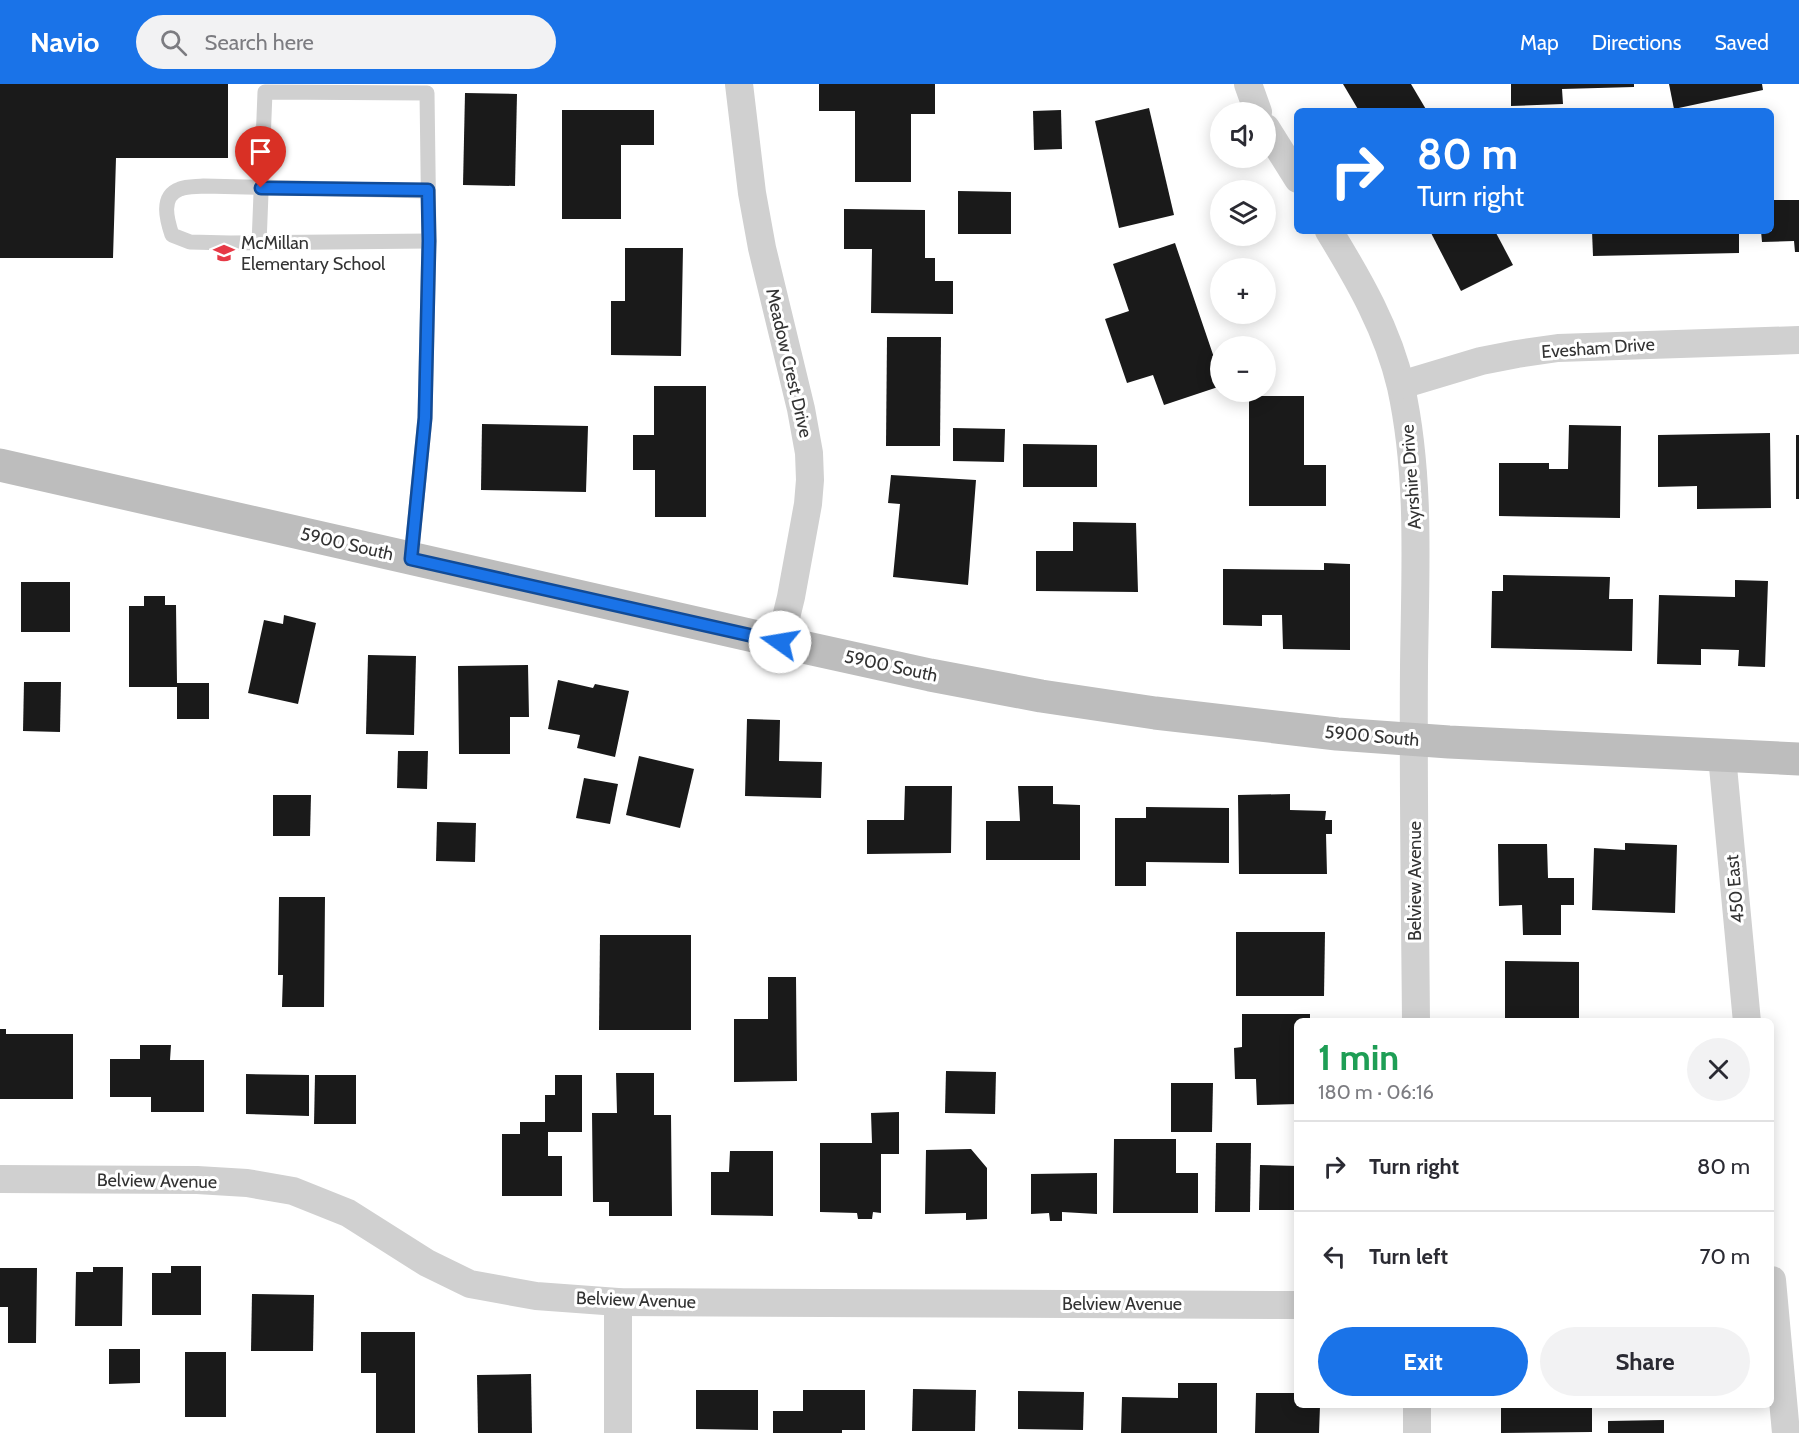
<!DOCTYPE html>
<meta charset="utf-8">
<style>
:root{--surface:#fff;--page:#f2f2f3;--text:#2b2b33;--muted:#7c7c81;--line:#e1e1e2;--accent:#1a73e8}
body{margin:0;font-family:Cabin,sans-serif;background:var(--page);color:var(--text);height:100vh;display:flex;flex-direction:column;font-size:22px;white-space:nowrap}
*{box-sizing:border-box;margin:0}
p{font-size:20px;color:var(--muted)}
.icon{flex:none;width:33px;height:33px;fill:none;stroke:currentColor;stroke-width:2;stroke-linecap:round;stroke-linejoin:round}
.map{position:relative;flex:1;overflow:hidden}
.sheet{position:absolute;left:1294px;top:934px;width:480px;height:390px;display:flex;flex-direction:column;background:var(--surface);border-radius:9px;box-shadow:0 3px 15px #0003}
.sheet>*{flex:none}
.guide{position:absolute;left:1294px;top:24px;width:480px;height:126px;border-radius:9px;box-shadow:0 3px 15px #0003;background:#1a73e8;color:#fff;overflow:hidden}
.buttons{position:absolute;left:1210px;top:18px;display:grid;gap:12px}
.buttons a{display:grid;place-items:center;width:66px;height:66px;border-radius:50%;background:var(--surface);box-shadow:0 3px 15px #0003;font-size:30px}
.pin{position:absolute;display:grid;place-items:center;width:51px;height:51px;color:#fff;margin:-62px -26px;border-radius:50% 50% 50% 0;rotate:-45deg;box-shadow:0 0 6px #0007}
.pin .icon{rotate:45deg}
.me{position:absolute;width:66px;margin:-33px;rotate:283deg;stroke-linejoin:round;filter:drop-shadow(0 0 4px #0008)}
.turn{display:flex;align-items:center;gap:21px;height:126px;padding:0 24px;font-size:27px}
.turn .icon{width:78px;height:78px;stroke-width:2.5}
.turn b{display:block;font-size:42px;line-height:51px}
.round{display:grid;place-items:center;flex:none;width:63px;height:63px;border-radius:32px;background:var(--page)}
.overview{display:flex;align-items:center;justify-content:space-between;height:102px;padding:0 24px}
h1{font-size:36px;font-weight:700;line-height:45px;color:#1e9e55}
.primary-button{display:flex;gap:12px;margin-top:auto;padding:12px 24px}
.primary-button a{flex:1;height:69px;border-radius:36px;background:var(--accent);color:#fff;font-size:24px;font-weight:700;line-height:69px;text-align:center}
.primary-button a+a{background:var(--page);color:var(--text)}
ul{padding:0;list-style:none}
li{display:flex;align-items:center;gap:18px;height:90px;padding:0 24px;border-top:2px solid var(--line)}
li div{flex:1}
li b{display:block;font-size:22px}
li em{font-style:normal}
header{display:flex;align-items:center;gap:36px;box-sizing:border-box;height:84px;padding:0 30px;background:var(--accent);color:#fff}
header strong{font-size:28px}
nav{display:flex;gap:33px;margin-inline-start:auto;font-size:21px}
.search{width:420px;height:54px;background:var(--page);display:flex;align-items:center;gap:15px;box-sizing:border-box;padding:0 21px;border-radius:33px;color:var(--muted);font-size:22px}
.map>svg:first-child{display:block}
.building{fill:#1a1a1a}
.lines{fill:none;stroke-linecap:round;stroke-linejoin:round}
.service{stroke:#d0d0d0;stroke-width:15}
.minor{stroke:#d0d0d0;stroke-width:28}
.secondary{stroke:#bdbdbd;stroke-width:33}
.route-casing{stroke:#114b97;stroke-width:15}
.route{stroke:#1a73e8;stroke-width:10}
.labels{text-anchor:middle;stroke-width:6;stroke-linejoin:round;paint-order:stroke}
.poi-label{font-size:18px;fill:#333;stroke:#fff;text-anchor:start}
.street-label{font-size:18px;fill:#333;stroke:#fff}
</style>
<header>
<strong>Navio</strong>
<div class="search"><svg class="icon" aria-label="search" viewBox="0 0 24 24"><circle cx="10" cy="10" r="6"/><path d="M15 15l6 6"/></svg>Search here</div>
<nav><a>Map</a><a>Directions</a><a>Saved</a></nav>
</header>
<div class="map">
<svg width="1799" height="1349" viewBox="0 0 1799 1349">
<rect width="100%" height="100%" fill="#fff"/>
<g class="building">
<polygon points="0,0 228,0 228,74 116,74 113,174 0,174"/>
<polygon points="819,0 935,0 935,30 911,30 911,98 855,98 855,27 819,27"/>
<polygon points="1343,0 1411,0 1427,27 1359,27"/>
<polygon points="1511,0 1634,0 1634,3 1562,5 1563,20 1511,22"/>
<polygon points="1669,0 1762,0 1763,6 1674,25"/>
<polygon points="465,9 517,10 515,102 463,101"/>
<polygon points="1149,24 1174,131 1119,144 1095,37"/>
<polygon points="562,26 654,26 654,61 621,61 621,135 562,135"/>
<polygon points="1061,26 1062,65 1034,66 1033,27"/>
<polygon points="958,107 1011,108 1011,150 958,150"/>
<polygon points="1772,116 1799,116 1799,168 1795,168 1794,157 1762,158 1761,147 1772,147"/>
<polygon points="844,125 925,126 925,174 935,174 935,197 953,197 953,230 871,229 872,165 844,165"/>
<polygon points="1430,147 1495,147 1513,181 1461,207"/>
<polygon points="1592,147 1739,147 1739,169 1593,172"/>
<polygon points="1175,159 1221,294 1221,302 1164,321 1153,291 1127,299 1105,235 1129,227 1113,180"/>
<polygon points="625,164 683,164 681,272 611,271 611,217 625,217"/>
<polygon points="887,253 941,253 940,362 886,362"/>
<polygon points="654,302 706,302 706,433 655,433 655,386 633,386 633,351 654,351"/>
<polygon points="1249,312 1304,312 1304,381 1326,381 1326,422 1249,422"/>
<polygon points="482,340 588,342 586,408 481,406"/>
<polygon points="1569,341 1621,342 1620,434 1499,432 1499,379 1549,379 1549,385 1568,385"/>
<polygon points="953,344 1005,345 1004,378 953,377"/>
<polygon points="1770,349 1771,424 1697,425 1697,402 1658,403 1658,351"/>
<rect x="1796" y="351" width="3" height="64"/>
<polygon points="1023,360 1097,361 1097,403 1023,403"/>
<polygon points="891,391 976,396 968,501 893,493 900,420 888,419"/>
<polygon points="1073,438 1136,439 1138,508 1036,507 1036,467 1073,467"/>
<polygon points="1324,479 1350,480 1350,566 1283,565 1282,531 1262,531 1262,542 1223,541 1223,485 1324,486"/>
<polygon points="1503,491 1610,493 1609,515 1633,515 1632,567 1491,564 1492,507 1503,507"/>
<polygon points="1735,496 1768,497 1765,583 1738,582 1739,566 1701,565 1701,581 1657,580 1659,511 1735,513"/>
<rect x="21" y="498" width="49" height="50"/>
<polygon points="144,512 165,512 165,521 176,521 177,599 209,599 209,635 177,635 177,603 129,603 129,522 144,522"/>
<polygon points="284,531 316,539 298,620 248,609 264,536 283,540"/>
<polygon points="368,571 416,572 414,651 366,650"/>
<polygon points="528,581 529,633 510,633 510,670 459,670 458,582"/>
<polygon points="558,596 593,604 595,600 629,607 615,673 577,664 580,651 548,645"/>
<polygon points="24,598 61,598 60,648 23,647"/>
<polygon points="747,635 780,636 779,677 822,678 821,714 745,712"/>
<polygon points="398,667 428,667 427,705 397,704"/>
<polygon points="639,672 694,685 680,744 626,731"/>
<polygon points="584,694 618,700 610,740 576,734"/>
<polygon points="905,702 952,702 951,769 867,770 867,736 904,736"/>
<polygon points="1018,702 1053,702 1053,720 1080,721 1080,776 986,776 986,737 1020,737"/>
<polygon points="1290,710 1290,726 1326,727 1325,736 1332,736 1332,750 1326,750 1327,790 1239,790 1238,711"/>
<polygon points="273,711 311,711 310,752 273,752"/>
<polygon points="1146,723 1229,724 1229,779 1146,778 1146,802 1115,802 1115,734 1146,734"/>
<polygon points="437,738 476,739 475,778 436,777"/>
<polygon points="1625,759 1677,761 1675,829 1592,826 1594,764 1625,766"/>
<polygon points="1498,760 1547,760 1548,794 1574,794 1574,821 1561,821 1561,851 1523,851 1522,821 1499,822"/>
<polygon points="279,813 325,813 324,923 282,923 283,891 278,891"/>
<polygon points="1236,848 1325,848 1324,912 1236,912"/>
<polygon points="600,851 691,851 691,946 599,946"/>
<polygon points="1505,877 1579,878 1579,938 1505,938"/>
<polygon points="768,893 796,893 797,997 734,998 734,935 768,935"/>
<polygon points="1242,930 1310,930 1310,938 1298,938 1298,1020 1257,1021 1256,995 1235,995 1234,964 1242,963"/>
<polygon points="0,945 6,945 6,950 73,950 73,1015 0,1015"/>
<polygon points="140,961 171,961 170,976 204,976 204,1028 151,1028 151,1013 110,1013 110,975 140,975"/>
<polygon points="946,987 996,988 995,1030 945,1029"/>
<polygon points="616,989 654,989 654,1031 671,1031 672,1132 609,1132 609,1118 593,1118 592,1029 617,1029"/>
<polygon points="246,990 309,991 309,1032 246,1030"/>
<polygon points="315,991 356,991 356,1040 314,1040"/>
<polygon points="555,991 582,991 582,1048 548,1048 548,1072 562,1072 562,1112 502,1112 502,1050 520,1050 520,1038 545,1038 545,1011 555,1011"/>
<polygon points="1171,999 1213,999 1212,1048 1171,1048"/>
<polygon points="899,1028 899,1070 881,1070 881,1129 873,1128 872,1135 858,1135 857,1129 820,1128 820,1059 872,1059 871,1029"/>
<polygon points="1114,1055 1176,1055 1176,1089 1198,1089 1198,1129 1113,1129"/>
<polygon points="1216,1059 1251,1059 1250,1128 1215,1128"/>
<polygon points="971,1065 987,1084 987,1135 966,1136 966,1129 925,1130 926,1066"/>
<polygon points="730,1067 773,1067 773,1132 711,1131 711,1088 729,1088"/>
<polygon points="1260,1081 1298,1082 1298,1126 1259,1126"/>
<polygon points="1097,1089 1097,1130 1062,1128 1062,1137 1050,1137 1049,1129 1031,1130 1031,1090"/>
<polygon points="171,1182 201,1182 201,1231 152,1231 152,1189 171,1189"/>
<polygon points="93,1183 123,1183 122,1242 75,1242 76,1188 93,1188"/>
<polygon points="0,1184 37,1184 36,1259 8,1259 8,1223 0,1223"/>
<polygon points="252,1210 314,1211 313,1267 251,1267"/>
<polygon points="361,1248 415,1248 415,1349 376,1349 376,1289 361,1289"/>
<polygon points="109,1265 140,1265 140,1299 109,1300"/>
<rect x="185" y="1268" width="41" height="65"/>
<polygon points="531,1290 532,1349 478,1349 477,1291"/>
<polygon points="1178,1299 1217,1299 1217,1349 1121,1349 1122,1313 1178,1314"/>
<polygon points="913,1305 976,1306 975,1347 912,1347"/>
<polygon points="696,1306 758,1306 758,1346 696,1345"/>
<polygon points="803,1306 865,1306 865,1346 842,1346 842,1349 773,1349 773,1327 803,1327"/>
<polygon points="1018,1307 1084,1308 1083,1346 1018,1345"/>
<polygon points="1256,1309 1298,1309 1298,1322 1320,1322 1319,1349 1255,1349"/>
<polygon points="1501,1322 1592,1322 1592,1348 1501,1349"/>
<polygon points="1664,1336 1664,1349 1608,1349 1608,1337"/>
</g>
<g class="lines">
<g class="service">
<path d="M 428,107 L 204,102 C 197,103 187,102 180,105 C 160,112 167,136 172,151 L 190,158 L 230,159 L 429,157"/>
<polyline points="259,160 265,8 427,9 429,157 425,334 411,475"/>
</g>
<g class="minor">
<polyline points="739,0 752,109 762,164 801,325 809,369 810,396 808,420 791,513 780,558"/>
<polyline points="1248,0 1258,28"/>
<polyline points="1266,44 1298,95"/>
<path d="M 1329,147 C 1359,196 1388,246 1401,303 C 1421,395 1415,490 1414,583 C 1413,701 1415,820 1416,938"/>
<polyline points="1401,301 1481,277 1517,270 1558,264 1799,256"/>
<polyline points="1722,672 1747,938"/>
<polyline points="0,1095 197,1096 247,1099 293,1107 348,1129 427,1179 470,1200 536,1212 618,1218 1298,1221"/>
<polyline points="1772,1196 1786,1349"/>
<polyline points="618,1349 618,1218"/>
<polyline points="1417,1349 1417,1322"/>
</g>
<polyline class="secondary" points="0,381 780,558 930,591 1041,612 1155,629 1337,650 1449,658 1799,675"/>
</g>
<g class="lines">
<defs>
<polyline id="route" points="261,104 428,106 429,157 425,334 411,475 780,558"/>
</defs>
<use href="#route" class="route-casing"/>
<use href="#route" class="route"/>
</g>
<defs>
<symbol id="school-bare" viewBox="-9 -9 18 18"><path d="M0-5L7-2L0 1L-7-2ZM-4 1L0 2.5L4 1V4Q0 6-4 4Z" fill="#e63946" stroke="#fff" stroke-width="2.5" paint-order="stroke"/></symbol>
</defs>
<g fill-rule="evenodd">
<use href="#school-bare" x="209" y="154" width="30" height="30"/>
</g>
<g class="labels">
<g class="poi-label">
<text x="241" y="165">McMillan<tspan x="241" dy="21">Elementary School</tspan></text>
</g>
<g class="street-label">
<text transform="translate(1598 264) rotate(-4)" y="6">Evesham Drive</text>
<text transform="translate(789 279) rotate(77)" y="6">Meadow Crest Drive</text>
<text transform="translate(1411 393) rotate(-94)" y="6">Ayrshire Drive</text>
<text transform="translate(347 460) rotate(13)" y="6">5900 South</text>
<text transform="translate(891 582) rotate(12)" y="6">5900 South</text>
<text transform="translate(1372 652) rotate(5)" y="6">5900 South</text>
<text transform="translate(1415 797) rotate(-90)" y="6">Belview Avenue</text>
<text transform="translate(1735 805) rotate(-95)" y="6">450 East</text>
<text transform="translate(157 1097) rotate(1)" y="6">Belview Avenue</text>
<text transform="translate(636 1216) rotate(2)" y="6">Belview Avenue</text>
<text x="1122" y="1226">Belview Avenue</text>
</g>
</g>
</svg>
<div class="buttons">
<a><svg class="icon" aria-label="sound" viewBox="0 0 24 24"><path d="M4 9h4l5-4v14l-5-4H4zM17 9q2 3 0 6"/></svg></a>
<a><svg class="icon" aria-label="layers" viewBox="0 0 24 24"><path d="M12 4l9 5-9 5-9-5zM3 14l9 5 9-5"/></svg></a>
<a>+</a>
<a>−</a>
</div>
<div class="pin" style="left:261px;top:104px;background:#d93025"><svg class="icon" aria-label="arrive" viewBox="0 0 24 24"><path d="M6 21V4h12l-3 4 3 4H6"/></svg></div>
<svg class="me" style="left:780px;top:558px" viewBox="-20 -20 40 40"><circle r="19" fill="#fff"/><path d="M0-13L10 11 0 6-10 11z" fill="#1a73e8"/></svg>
<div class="guide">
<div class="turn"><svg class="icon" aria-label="right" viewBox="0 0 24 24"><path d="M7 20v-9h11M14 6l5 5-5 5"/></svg><div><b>80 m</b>Turn right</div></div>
</div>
<section class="sheet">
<div class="overview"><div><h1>1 min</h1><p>180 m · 06:16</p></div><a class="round"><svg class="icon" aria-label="close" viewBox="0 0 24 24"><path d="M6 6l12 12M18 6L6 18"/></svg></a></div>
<ul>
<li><svg class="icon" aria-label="right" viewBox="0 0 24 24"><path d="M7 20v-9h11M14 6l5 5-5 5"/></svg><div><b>Turn right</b></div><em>80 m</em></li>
<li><svg class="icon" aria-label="left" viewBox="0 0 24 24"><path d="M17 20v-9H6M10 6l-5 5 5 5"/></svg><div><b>Turn left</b></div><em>70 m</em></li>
</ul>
<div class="primary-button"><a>Exit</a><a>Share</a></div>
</section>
</div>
